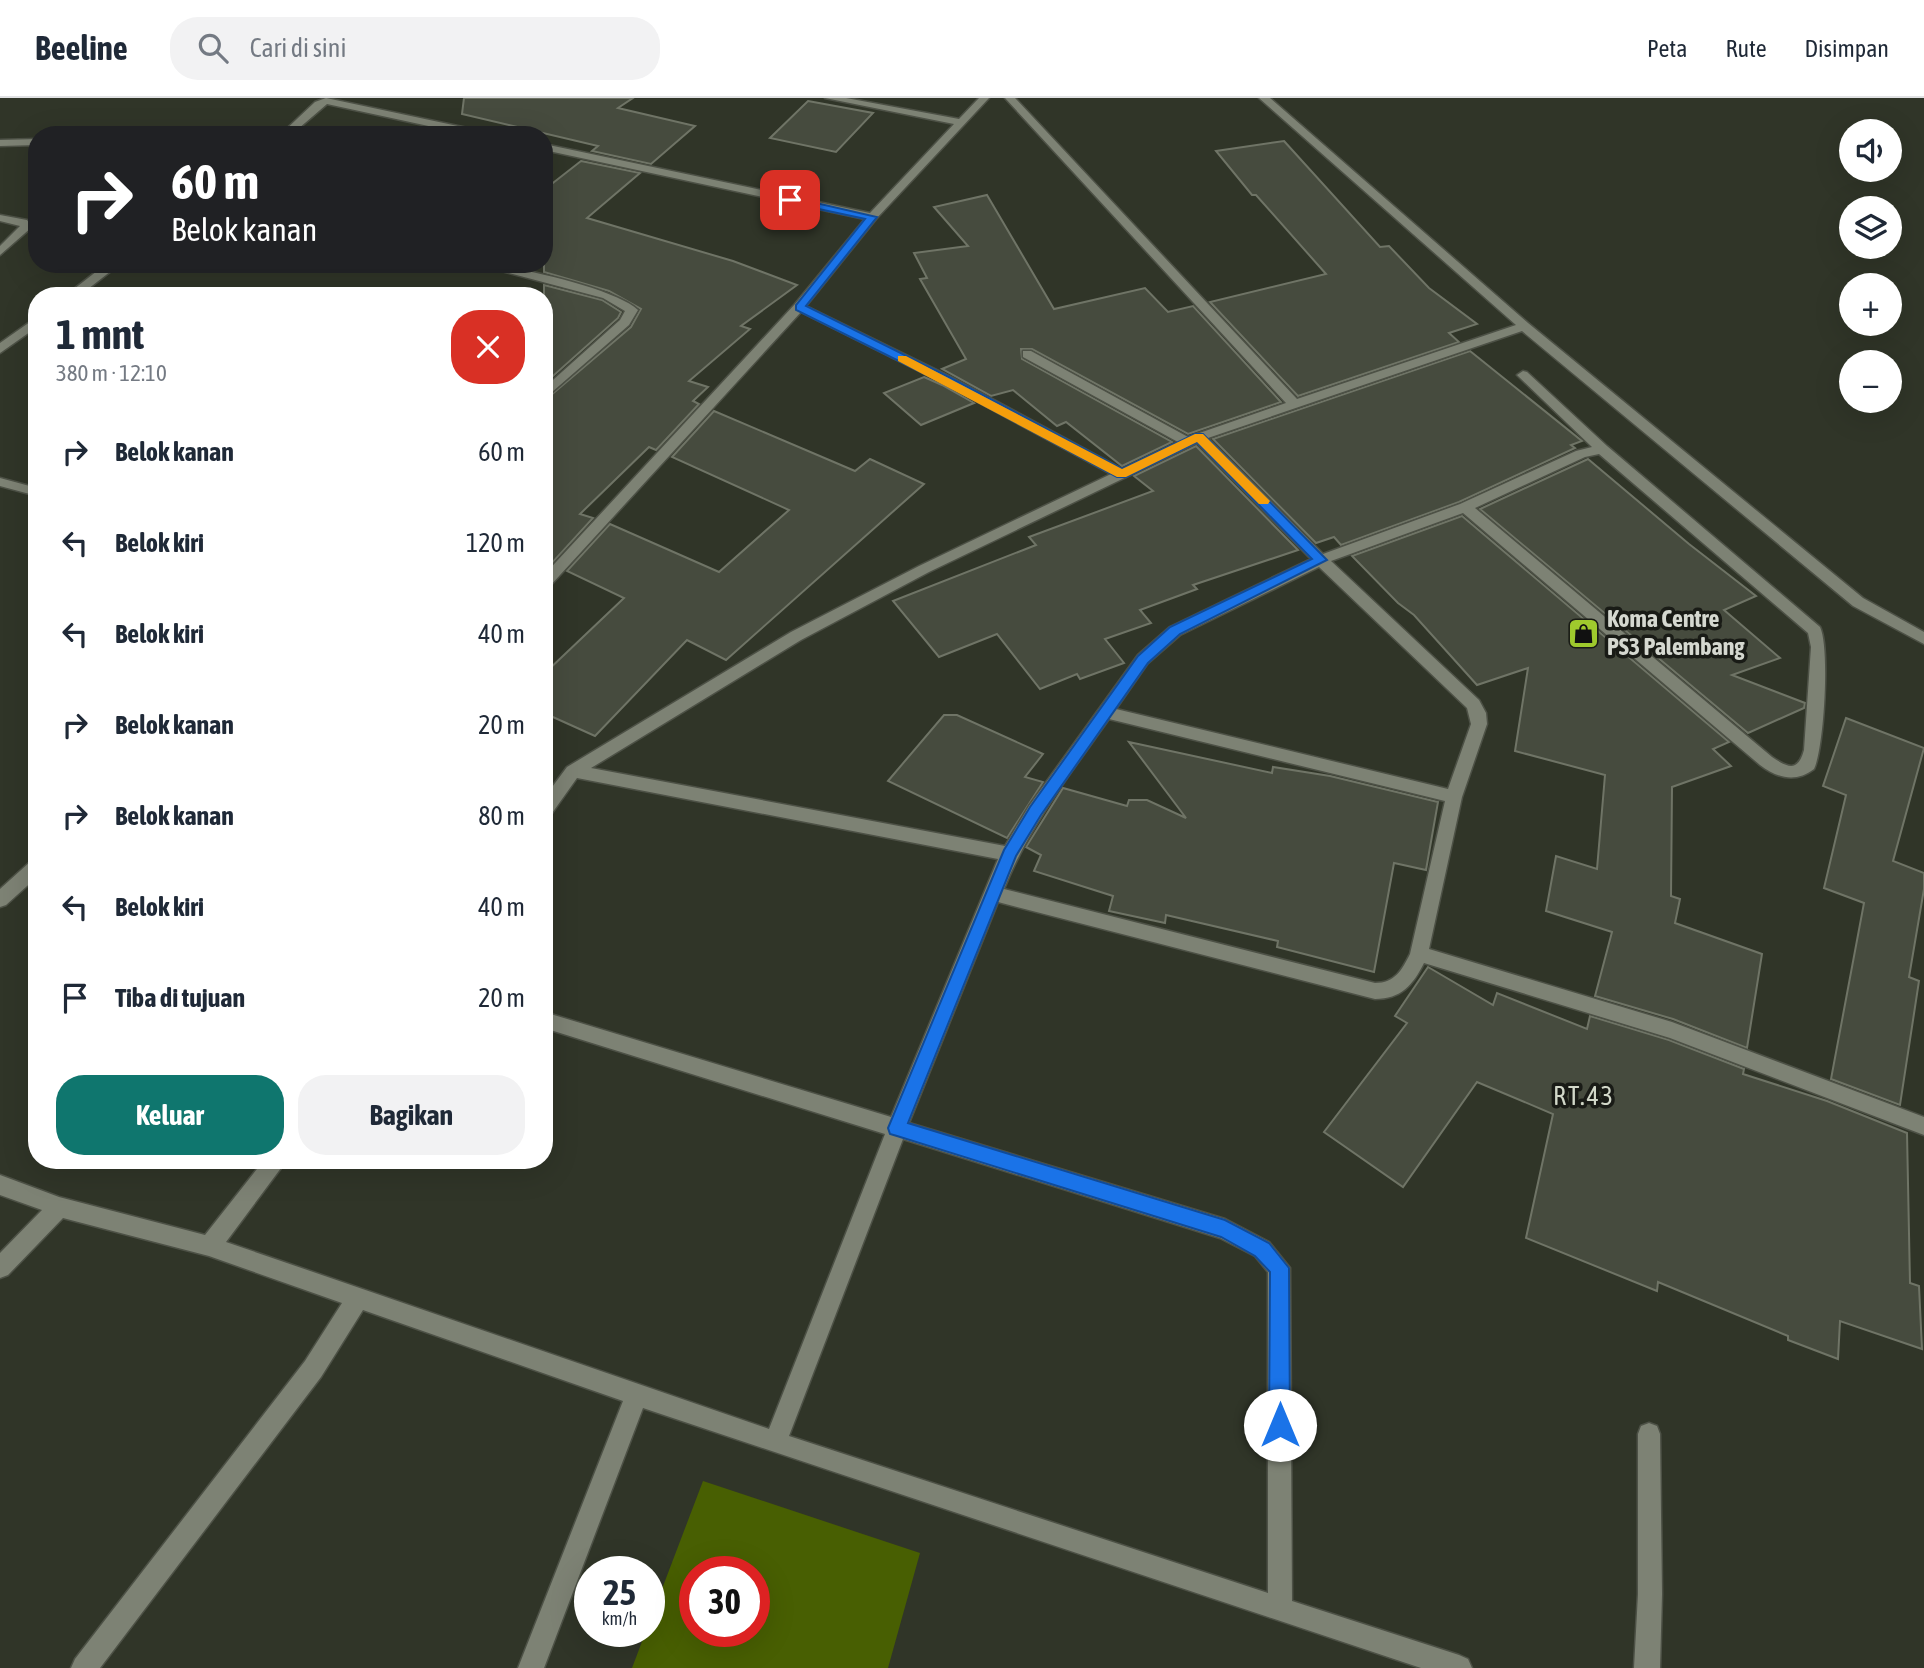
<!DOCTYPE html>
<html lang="id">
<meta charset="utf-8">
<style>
:root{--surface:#fff;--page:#f2f2f3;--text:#1f2937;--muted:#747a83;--line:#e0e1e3;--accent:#0f766e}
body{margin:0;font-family:"Asap Condensed",sans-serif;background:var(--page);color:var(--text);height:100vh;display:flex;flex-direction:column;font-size:26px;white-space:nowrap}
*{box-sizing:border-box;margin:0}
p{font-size:23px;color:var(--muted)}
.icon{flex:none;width:38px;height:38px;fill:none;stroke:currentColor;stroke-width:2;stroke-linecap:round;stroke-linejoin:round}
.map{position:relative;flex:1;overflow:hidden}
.sheet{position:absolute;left:28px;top:189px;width:525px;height:882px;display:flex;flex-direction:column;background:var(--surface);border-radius:28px;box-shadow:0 7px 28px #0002}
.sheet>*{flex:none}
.hud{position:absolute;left:28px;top:28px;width:525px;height:147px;border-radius:28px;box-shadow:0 7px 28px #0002;background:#202124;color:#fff;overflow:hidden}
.tools{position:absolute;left:1839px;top:21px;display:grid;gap:14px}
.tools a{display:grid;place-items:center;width:63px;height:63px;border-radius:50%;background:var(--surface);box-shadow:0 7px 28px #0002;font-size:35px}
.speed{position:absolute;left:574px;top:1458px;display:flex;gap:14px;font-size:35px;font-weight:700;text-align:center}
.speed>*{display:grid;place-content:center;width:91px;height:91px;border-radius:50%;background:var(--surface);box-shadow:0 7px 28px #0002;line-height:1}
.speed small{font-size:18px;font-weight:400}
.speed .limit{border:10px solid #d22;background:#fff;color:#111}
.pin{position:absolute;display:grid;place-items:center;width:60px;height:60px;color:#fff;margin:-30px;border-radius:14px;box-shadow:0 4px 10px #0006}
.me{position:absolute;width:77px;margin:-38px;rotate:0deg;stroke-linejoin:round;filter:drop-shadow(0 0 5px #0008)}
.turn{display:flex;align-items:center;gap:24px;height:147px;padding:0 28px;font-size:32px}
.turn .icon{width:91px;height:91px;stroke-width:2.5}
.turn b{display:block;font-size:49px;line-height:60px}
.round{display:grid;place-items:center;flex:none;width:74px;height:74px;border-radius:28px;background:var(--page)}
.headline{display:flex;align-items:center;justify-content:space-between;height:119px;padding:0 28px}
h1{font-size:42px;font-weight:700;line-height:52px}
.primary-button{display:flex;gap:14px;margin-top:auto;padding:14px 28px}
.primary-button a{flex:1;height:80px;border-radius:28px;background:var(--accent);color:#fff;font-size:28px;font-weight:700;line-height:80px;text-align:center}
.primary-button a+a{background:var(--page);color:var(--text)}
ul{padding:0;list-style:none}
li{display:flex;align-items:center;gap:21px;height:91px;padding:0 28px}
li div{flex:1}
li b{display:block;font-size:26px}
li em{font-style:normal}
header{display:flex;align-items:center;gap:42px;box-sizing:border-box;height:98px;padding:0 35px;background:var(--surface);border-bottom:2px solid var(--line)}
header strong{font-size:33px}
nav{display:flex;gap:38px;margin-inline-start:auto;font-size:24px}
.search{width:490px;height:63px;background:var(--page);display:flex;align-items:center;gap:18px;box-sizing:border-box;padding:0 24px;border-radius:28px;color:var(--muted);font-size:26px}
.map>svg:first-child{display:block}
.green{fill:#485f02;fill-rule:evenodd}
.building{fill:#464b3e;stroke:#6f7466;stroke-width:2}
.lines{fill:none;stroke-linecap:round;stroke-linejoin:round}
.service-casing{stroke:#4d5146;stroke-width:3}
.minor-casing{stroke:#4d5146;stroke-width:3}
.service{fill:#7d8274;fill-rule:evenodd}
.minor{fill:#7d8274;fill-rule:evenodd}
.route{fill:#1a73e8;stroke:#114b97;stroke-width:2}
.slow{fill:#f59e0b}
.labels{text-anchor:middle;stroke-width:7;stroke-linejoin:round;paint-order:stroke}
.poi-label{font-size:24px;font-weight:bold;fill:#d5d8d0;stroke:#191b16;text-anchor:start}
.neighbourhood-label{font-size:26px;letter-spacing:2px;fill:#d2d8c9;stroke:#191b16}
</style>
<header>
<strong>Beeline</strong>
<div class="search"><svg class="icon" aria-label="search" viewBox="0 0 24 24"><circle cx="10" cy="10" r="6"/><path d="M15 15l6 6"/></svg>Cari di sini</div>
<nav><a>Peta</a><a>Rute</a><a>Disimpan</a></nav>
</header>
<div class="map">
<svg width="1924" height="1570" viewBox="0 0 1924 1570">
<rect width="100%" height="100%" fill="#303528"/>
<path class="green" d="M 703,1383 L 920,1455 L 888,1570 L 632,1570 L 646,1533 L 649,1533 L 649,1525 ZM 695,1474 L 754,1474 L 754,1533 L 695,1533 Z"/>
<g class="building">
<polygon points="464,0 633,0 618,10 695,28 651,66 592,53 598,48 462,16"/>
<polygon points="808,3 873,15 836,54 770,40"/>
<polygon points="1284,43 1380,149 1389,148 1429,190 1477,226 1449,235 1459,244 1298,298 1210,204 1326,176 1256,97 1252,97 1216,53"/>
<polygon points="581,63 640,75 587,120 733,163 797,187 741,228 750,231 689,283 708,289 693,303 699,306 656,352 649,349 580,416 593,420 551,466 544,462 544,303 631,229 641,211 609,193 544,174 544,92"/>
<polygon points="987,97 1054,211 1145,190 1168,214 1193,208 1281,304 1188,336 1032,251 1021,251 1022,261 1172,344 1122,368 1066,324 1057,328 1013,292 991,298 942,271 966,261 920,181 927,180 914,155 968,148 934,109"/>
<polygon points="544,187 602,202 621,214 618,220 544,286"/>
<polygon points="1470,253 1582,343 1571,347 1575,350 1459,404 1341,447 1334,439 1316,445 1213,341"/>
<polygon points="924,279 942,287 974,305 921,327 884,295"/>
<polygon points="714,313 855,373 870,361 924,386 726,562 687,542 595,638 544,615 544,576 624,500 567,473 610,426 719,474 789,412 672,359"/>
<polygon points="1196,348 1298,452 1193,487 1197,491 1140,512 1151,525 1105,541 1124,565 1080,581 1077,576 1040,591 997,536 939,559 893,503 1036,447 1029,439 1153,393 1134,378"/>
<polygon points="1588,361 1689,446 1756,498 1724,512 1780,560 1732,577 1805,605 1804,610 1748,635 1480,411"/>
<polygon points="1462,418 1729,644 1713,651 1731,668 1672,689 1671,798 1680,801 1675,825 1762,856 1747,950 1673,921 1595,898 1612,834 1546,813 1556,758 1597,771 1605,677 1515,653 1528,570 1477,587 1414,517 1398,505 1352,458"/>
<polygon points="944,617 957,617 1043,656 1025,679 1043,684 1007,740 888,683"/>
<polygon points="1846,620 1924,650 1893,763 1924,775 1924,791 1909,879 1919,883 1900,1007 1831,981 1864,805 1824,790 1846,697 1823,688"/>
<polygon points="1129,644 1272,675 1273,669 1330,678 1438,704 1426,772 1394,765 1374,874 1277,849 1278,843 1166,817 1165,825 1109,813 1113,798 1034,773 1041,757 1026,749 1063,690 1127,708 1129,702 1147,702 1186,720"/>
<polygon points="1428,869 1493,907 1497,895 1587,931 1590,918 1669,942 1744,971 1743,976 1827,1003 1907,1035 1910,1185 1919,1188 1922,1251 1840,1223 1838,1261 1788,1242 1788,1238 1658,1184 1657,1193 1526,1140 1553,1016 1477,984 1403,1089 1324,1034 1407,925 1395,918"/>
</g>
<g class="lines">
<defs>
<g id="service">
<polygon points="0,117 27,122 32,129 0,157 0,148 20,128 0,123"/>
<polygon points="1649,1325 1657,1328 1660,1336 1662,1496 1660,1570 1634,1570 1638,1496 1638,1336 1641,1328"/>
</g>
<g id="minor">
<polygon points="326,0 486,34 491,37 470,37 327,6 291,37 280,37 315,4"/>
<path d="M 825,0 L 846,0 L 959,21 L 979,0 L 989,0 L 876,121 L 806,208 L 951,279 L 1122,371 L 1178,344 L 1023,259 L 1023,253 L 1031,253 L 1188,339 L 1286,305 L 1005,0 L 1015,0 L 1297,301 L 1516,227 L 1259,0 L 1270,0 L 1528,225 L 1863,500 L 1924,534 L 1924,546 L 1853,508 L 1522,233 L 1208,340 L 1323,456 L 1460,406 L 1576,353 L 1592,349 L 1517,277 L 1523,273 L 1527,274 L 1607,348 L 1820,529 C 1830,549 1824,651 1814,671 C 1796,685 1777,680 1760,667 L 1463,415 L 1331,463 L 1479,602 L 1486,615 L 1487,626 L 1462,699 L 1429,851 L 1672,924 L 1924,1019 L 1924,1037 L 1670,940 L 1424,865 C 1413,887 1401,901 1375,901 L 998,804 L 909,1025 L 1225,1121 L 1269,1144 L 1290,1170 L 1292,1503 L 1459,1557 L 1468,1561 L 1472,1570 L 1421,1570 L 643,1310 L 544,1570 L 518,1570 L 623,1303 L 363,1212 L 321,1279 L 100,1570 L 71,1570 L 75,1561 L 305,1263 L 342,1205 L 209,1158 L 63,1120 L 8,1177 L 0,1180 L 0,1155 L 42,1112 L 0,1097 L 0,1077 L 59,1099 L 205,1137 L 264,1062 L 287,1062 L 226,1144 L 769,1331 L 885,1036 L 544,930 L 544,914 L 891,1019 L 998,761 L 577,680 L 550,718 L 544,719 L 544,700 L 567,669 L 791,534 L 919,468 L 1111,376 L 943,285 L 801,214 L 549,489 L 544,491 L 544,477 L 795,206 L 865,121 L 544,52 L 544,46 L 870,115 L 954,26 ZM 1197,345 L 1311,461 L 1170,529 L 1138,557 L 1029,708 L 1005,748 L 591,670 L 801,542 L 929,474 ZM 1599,356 L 1808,535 L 1811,549 L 1804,652 C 1798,674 1788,670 1772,659 L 1475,410 L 1585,359 ZM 1319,469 L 1467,610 L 1471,626 L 1448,691 L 1116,611 L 1148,565 L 1180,537 ZM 1109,621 L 1445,703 L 1410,856 C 1402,872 1395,885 1375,885 L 1004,791 C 1029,728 1070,676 1109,621 ZM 903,1041 L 1220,1140 L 1255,1158 L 1268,1174 L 1268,1495 L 789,1338 Z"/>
<polygon points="37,41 37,47 0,48 0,42"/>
<polygon points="106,166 120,166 79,198 65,198"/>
<path d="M 475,166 C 509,166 615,190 638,212 L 629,227 L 544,301 L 544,290 L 620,222 L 625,213 L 603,200 Z"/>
<polygon points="37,219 37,229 0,255 0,245"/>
<polygon points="0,380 37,390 37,398 0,388"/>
<polygon points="37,761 37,779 6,807 0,809 0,791 31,763"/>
</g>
</defs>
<use href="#service" class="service-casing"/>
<use href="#minor" class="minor-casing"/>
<use href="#service" class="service"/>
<use href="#minor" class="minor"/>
</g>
<polygon class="route" points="790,99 877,119 806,208 951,280 1122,371 1195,336 1203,336 1327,462 1180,536 1148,565 1041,717 1016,758 908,1025 1225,1122 1269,1145 1289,1170 1290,1327 1287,1334 1280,1337 1272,1334 1269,1327 1270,1174 1255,1158 1221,1139 897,1038 890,1036 888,1030 1004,752 1030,709 1138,558 1170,529 1312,461 1197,344 1126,379 1117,379 943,285 796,212 796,207 865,121 786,104 785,102"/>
<polygon class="slow" points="898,258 906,258 1122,371 1195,336 1203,336 1270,403 1268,406 1259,406 1197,344 1126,379 1117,379 898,263"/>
<defs>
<symbol id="shop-square" viewBox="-11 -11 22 22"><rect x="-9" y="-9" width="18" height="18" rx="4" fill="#9fca2d" stroke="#191b16"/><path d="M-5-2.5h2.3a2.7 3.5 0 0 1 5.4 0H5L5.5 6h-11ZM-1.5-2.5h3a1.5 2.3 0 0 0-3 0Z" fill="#111"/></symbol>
</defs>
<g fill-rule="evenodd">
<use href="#shop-square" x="1566" y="518" width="35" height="35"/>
</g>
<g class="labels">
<g class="poi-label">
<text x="1607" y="529">Koma Centre<tspan x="1607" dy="28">PS3 Palembang</tspan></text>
</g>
<g class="neighbourhood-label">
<text x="1584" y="1007">RT.43</text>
</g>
</g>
</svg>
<div class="tools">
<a><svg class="icon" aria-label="sound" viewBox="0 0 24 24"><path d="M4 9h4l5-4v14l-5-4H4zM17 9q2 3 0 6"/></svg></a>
<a><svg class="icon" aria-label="layers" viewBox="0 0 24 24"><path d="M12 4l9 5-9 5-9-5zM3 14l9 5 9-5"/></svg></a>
<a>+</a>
<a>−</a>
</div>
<div class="speed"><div>25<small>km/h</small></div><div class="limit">30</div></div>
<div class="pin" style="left:790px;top:102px;background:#d93025"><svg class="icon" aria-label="arrive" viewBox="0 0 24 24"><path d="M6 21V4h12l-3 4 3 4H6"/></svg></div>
<svg class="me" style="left:1280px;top:1327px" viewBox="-20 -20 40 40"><circle r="19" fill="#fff"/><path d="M0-13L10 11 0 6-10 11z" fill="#1a73e8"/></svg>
<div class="hud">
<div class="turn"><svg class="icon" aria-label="right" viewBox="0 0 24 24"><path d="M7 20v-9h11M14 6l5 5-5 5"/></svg><div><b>60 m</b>Belok kanan</div></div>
</div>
<section class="sheet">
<div class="headline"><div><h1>1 mnt</h1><p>380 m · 12:10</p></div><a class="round" style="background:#d93025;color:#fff"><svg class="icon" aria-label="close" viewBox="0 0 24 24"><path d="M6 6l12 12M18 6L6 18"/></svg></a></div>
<ul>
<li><svg class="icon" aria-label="right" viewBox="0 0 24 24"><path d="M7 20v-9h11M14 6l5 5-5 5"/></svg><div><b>Belok kanan</b></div><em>60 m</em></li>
<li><svg class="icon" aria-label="left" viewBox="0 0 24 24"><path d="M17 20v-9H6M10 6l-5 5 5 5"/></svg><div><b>Belok kiri</b></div><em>120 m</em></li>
<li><svg class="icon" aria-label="left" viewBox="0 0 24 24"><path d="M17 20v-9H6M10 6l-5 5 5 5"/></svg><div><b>Belok kiri</b></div><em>40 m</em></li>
<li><svg class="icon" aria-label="right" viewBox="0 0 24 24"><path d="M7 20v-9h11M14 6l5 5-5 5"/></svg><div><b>Belok kanan</b></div><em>20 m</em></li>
<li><svg class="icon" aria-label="right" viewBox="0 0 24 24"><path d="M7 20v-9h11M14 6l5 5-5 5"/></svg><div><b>Belok kanan</b></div><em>80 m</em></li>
<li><svg class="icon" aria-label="left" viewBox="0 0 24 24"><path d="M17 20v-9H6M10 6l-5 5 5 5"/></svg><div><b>Belok kiri</b></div><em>40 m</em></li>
<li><svg class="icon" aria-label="arrive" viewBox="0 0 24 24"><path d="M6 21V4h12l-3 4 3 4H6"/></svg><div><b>Tiba di tujuan</b></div><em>20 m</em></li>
</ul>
<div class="primary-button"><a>Keluar</a><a>Bagikan</a></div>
</section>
</div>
